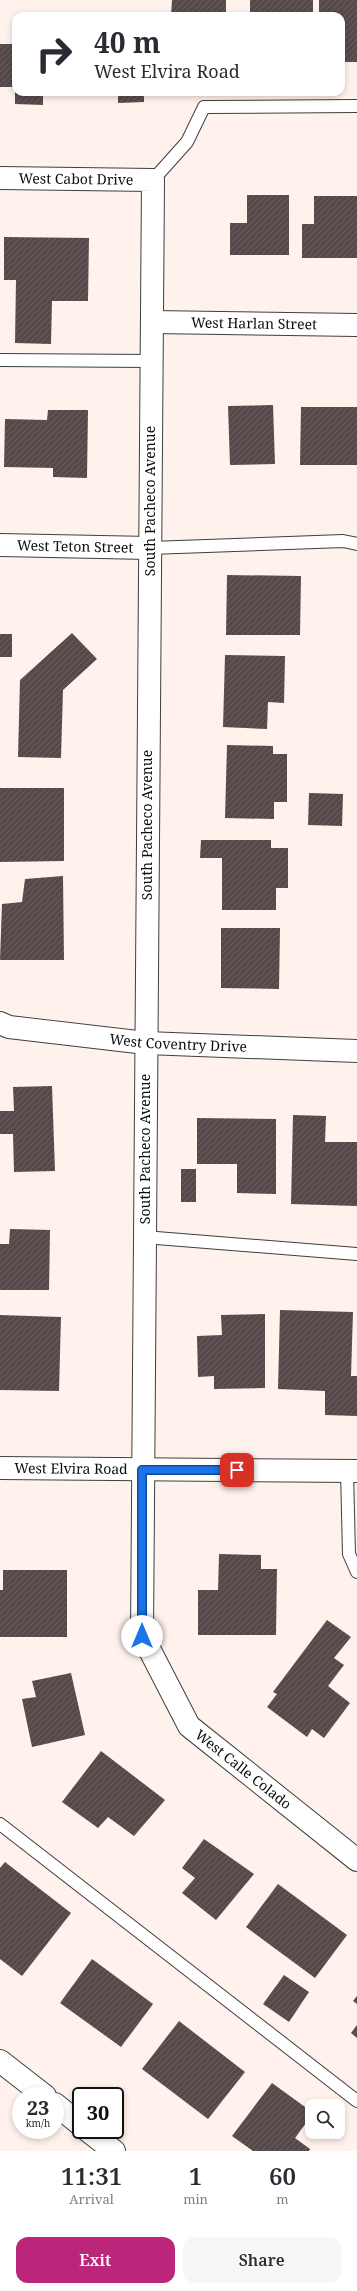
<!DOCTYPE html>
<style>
:root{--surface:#fff;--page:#f7f7f7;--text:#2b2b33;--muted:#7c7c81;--accent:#bb267b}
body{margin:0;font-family:"Noto Serif",serif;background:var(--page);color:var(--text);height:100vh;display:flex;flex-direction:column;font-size:15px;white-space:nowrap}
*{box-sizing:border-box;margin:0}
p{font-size:13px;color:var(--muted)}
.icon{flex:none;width:22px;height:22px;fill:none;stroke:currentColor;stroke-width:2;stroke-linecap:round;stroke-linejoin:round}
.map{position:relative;height:2151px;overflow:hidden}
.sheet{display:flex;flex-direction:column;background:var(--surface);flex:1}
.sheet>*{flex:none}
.top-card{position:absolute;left:12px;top:12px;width:333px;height:84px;border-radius:12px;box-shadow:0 2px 6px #0003;background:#fff;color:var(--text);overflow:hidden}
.controls{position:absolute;left:305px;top:2099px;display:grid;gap:8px}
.controls a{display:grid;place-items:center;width:40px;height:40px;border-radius:8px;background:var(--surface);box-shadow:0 2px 6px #0003;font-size:20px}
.speed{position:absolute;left:12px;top:2087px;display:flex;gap:8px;font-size:20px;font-weight:700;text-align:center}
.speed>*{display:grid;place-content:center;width:52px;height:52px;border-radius:50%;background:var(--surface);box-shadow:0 2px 6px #0003;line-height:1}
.speed small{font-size:10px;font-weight:400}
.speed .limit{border:2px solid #111;border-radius:6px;background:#fff;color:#111}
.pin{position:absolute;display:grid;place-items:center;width:34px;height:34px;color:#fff;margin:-17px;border-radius:8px;box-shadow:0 2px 6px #0006}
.me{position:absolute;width:44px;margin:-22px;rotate:0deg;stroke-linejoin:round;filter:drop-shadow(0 0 3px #0008)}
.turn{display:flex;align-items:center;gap:14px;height:84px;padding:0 16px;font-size:18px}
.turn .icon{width:52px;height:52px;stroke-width:2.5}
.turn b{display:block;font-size:28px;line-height:34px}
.eta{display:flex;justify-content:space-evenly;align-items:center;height:68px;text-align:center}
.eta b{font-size:24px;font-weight:600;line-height:28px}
.button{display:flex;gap:8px;margin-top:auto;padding:8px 16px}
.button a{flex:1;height:46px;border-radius:12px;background:var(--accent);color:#fff;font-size:16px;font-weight:600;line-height:46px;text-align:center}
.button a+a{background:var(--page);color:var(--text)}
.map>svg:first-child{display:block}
.building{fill:url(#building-hatch)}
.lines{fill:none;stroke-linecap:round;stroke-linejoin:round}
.service-casing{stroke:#3f3f3f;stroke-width:14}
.minor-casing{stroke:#3f3f3f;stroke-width:24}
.service{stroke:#fff;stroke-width:12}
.minor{stroke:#fff;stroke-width:22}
.route-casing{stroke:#114b97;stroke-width:10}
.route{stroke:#1a73e8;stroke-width:7}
.labels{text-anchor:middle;stroke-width:4;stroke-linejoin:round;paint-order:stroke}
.street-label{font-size:14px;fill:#0c0c0c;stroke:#fff}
</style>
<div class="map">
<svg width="357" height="2151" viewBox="0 0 357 2151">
<defs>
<pattern id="building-hatch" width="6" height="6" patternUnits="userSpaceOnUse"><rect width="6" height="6" fill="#55494a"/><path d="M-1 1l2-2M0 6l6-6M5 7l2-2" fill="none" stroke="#685f60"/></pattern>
</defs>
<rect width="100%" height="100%" fill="#fff1ec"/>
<g class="building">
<polygon points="172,0 226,0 226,16 171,16"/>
<rect x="250" y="0" width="63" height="16"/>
<polygon points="319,0 357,0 357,62 341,62 341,16 319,16"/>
<rect x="0" y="44" width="16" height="43"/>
<polygon points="15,92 43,92 43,105 15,104"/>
<polygon points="118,92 144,92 144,102 118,103"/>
<polygon points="247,195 289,195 289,255 230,255 230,223 247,223"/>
<polygon points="314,196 357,196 357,258 302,258 302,224 314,224"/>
<polygon points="4,237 89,238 88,301 52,301 51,344 15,343 16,280 4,280"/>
<polygon points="273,405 275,464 230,465 228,406"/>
<polygon points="301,407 357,407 357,465 300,465"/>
<polygon points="48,410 88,410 87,478 53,477 53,468 4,467 5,419 47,420"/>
<polygon points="227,575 301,576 300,635 226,635"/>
<polygon points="72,633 97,659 63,690 61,758 18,757 20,680"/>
<rect x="0" y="634" width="12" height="23"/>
<polygon points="225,655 285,656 284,703 268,702 267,729 223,727"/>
<polygon points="227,745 273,746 273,754 287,754 287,802 274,802 274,819 225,818"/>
<polygon points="0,788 64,788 64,861 0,862"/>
<polygon points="309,793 343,794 342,826 308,825"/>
<polygon points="201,840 271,840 271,848 288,848 288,888 276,888 276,910 222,910 222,858 200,858"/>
<polygon points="63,876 64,960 0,960 2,904 22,902 25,879"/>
<polygon points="221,928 280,928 279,989 221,988"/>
<polygon points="52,1086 55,1171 14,1172 13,1134 0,1134 0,1111 14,1111 13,1087"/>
<polygon points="293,1115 326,1116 325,1142 357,1142 357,1206 291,1204"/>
<polygon points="197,1118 276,1119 276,1194 237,1193 237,1164 197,1164"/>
<rect x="181" y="1169" width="15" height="33"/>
<polygon points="10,1229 50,1230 49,1290 0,1290 0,1244 9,1244"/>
<polygon points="280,1310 353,1312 351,1376 357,1376 357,1416 325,1415 325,1391 278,1389"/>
<polygon points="265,1314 265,1388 214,1389 214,1376 198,1377 197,1336 222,1335 221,1315"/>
<polygon points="0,1315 61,1317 59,1391 0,1390"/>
<polygon points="219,1554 261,1555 261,1569 277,1569 276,1635 198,1635 198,1590 218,1590"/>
<polygon points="3,1570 67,1570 67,1637 0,1637 0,1590 3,1590"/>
<polygon points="327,1620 351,1637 334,1658 344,1665 328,1686 350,1703 324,1738 312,1729 307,1737 267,1707 277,1694 273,1692"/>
<polygon points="71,1673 85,1735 32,1747 22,1699 36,1697 32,1681"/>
<polygon points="101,1751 165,1800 134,1836 108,1817 98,1828 62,1802"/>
<polygon points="204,1839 254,1874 216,1920 182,1893 195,1878 182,1868"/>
<polygon points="5,1862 71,1913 22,1976 0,1959 0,1868"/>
<polygon points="278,1884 347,1935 315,1978 246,1927"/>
<polygon points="92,1959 153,2004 121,2047 60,2003"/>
<polygon points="284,1975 309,1992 289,2022 263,2004"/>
<polygon points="357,1996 357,2004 353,2001"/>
<polygon points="179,2021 245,2072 208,2119 142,2069"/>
<polygon points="357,2025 357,2038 351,2033"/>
<polygon points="272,2083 312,2112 312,2115 295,2138 310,2149 309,2151 253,2151 232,2136"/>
</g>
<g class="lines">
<defs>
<g id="service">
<polyline points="153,180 187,142 204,107 357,106"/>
<polyline points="0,360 151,361"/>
<polyline points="150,548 343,541 357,544"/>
<polyline points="144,1237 357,1254"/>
<polyline points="347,1471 349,1554 357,1572"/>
<polyline points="0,1824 357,2101"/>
</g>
<g id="minor">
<path id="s1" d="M 0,178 L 153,180 L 142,1635 L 189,1726 L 357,1860"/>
<path id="s2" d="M 152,322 L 357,325"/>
<path id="s3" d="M 0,545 L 150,548"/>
<path id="s4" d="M 0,1023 L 9,1027 L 146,1043 L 357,1051"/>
<path id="s5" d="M 0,1468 L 357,1471"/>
<polyline points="0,2061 45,2096"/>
<polyline points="55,2104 81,2125"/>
<polyline points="87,2130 114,2151"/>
</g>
</defs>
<use href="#service" class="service-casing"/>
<use href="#minor" class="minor-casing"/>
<use href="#service" class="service"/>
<use href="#minor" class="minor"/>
</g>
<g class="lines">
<defs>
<polyline id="route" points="142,1636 142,1470 237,1470"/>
</defs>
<use href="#route" class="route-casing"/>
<use href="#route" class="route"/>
</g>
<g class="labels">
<g class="street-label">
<text dy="5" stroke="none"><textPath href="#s1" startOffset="76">West Cabot Drive</textPath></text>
<text dy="5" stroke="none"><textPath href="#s2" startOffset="102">West Harlan Street</textPath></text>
<text transform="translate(150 501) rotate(-90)" y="5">South Pacheco Avenue</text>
<text dy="5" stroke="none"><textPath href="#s3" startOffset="75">West Teton Street</textPath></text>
<text transform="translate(147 825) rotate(-90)" y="5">South Pacheco Avenue</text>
<text dy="5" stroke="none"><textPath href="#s4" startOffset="180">West Coventry Drive</textPath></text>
<text transform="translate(145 1149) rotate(-90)" y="5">South Pacheco Avenue</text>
<text dy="5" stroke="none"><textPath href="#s5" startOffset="71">West Elvira Road</textPath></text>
<text dy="5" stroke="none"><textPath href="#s1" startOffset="1780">West Calle Colado</textPath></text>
</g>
</g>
</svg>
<div class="controls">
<a><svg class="icon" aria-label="search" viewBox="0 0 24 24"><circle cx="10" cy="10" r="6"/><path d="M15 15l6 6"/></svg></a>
</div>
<div class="speed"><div>23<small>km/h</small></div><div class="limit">30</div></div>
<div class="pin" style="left:237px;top:1470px;background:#d93025"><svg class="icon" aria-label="arrive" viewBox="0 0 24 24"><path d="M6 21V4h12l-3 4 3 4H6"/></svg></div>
<svg class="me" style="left:142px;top:1636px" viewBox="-20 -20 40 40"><circle r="19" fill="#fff"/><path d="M0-13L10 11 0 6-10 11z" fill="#1a73e8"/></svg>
<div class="top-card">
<div class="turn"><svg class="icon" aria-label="right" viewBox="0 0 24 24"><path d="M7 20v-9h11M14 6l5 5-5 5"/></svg><div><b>40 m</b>West Elvira Road</div></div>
</div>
</div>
<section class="sheet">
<div class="eta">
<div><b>11:31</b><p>Arrival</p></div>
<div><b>1</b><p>min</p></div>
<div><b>60</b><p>m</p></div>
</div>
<div class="button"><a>Exit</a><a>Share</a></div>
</section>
